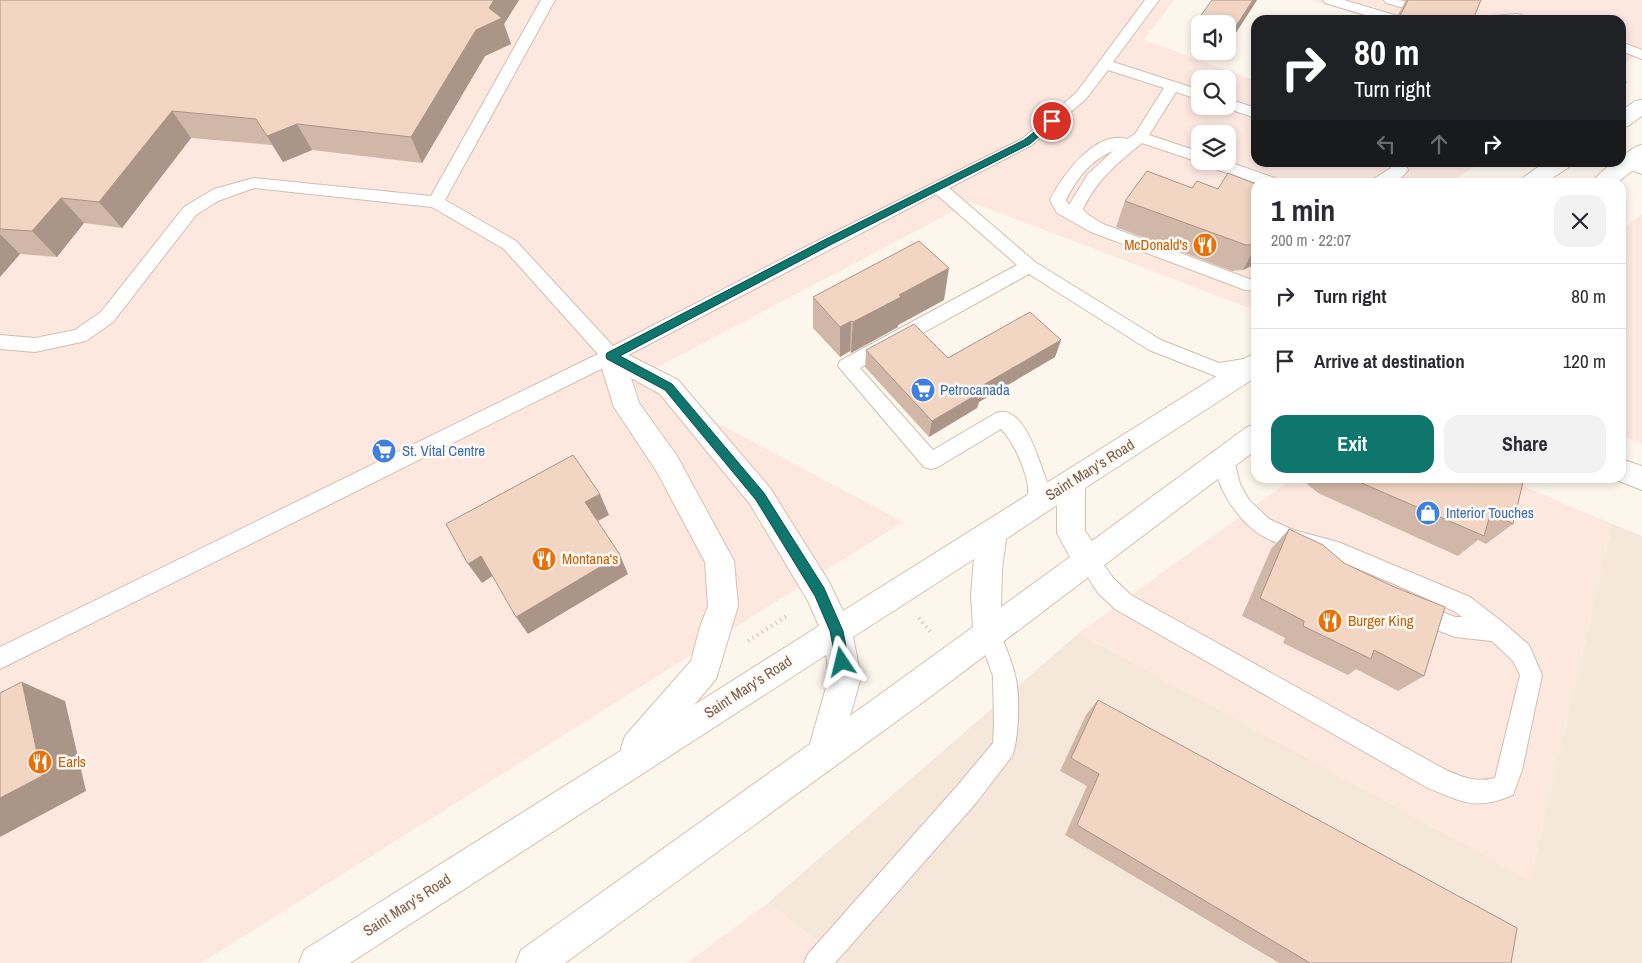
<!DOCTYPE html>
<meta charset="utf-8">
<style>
:root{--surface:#fff;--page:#f2f2f3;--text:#2b2b33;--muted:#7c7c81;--line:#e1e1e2;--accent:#0f766e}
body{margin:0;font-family:"Archivo Narrow",sans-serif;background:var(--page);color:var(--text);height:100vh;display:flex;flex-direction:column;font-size:19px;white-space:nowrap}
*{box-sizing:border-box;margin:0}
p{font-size:16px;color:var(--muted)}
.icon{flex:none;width:28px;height:28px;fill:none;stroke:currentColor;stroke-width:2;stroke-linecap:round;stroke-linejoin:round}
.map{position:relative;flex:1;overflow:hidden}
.details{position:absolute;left:1251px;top:178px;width:375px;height:305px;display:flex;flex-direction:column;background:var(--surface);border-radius:15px;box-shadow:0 2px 8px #0003}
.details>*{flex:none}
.top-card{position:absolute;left:1251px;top:15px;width:375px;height:152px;border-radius:15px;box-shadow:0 2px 8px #0003;background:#202124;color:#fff;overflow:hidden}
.buttons{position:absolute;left:1191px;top:15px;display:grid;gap:10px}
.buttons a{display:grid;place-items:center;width:45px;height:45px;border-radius:10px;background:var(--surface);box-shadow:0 2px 8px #0003;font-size:25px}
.pin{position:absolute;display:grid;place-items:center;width:42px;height:42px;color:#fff;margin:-21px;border:2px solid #fff;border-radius:50%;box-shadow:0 1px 5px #0007}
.me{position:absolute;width:55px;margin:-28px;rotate:350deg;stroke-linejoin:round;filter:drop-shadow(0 0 4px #0008)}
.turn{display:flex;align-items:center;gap:18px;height:105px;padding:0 20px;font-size:22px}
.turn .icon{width:65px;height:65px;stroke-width:2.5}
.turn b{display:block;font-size:35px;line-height:42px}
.lanes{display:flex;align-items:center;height:48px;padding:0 20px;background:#0003;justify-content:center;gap:25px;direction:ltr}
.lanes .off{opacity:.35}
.round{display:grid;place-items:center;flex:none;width:52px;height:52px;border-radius:15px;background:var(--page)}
.head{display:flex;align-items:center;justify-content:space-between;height:85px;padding:0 20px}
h1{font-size:30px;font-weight:700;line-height:38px}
.button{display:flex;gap:10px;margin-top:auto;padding:10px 20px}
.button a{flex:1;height:58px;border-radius:15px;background:var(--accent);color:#fff;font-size:20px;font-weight:700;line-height:58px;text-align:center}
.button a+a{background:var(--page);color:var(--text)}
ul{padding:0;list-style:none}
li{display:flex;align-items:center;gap:15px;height:65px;padding:0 20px;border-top:1px solid var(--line)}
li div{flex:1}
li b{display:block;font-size:19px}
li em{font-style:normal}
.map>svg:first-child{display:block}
.residential{fill:#f5e8da}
.commercial{fill:#fde8e0;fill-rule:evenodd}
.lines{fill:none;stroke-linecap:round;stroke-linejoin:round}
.lane-casing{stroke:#d1beb0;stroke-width:2}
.street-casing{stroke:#d1beb0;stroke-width:2}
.secondary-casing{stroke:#d6c0b0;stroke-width:2}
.path-far1{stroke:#d9b8a5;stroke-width:2.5;stroke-dasharray:0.5 2.5;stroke-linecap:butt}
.path{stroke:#d9b8a5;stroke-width:4;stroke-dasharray:1 4.5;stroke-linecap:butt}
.lane{fill:#fff;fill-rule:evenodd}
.street{fill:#fff;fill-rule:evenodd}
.secondary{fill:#fff;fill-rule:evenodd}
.wall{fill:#d1b7a8}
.shaded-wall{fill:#aa9588}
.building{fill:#f3d5c3;stroke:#aa9588}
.route{fill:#0f766e;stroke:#0a4d48}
.labels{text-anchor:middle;stroke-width:5;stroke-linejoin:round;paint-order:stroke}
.food-label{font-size:15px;fill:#c56008;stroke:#fffaf3;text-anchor:start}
.shop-label{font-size:15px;fill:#366cbe;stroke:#fffaf3;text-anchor:start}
.street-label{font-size:15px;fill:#7a5c4d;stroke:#fffaf3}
</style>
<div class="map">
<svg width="1642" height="963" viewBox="0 0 1642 963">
<rect width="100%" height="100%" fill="#fdf6ec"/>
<polygon class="residential" points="1612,524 1642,536 1642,963 847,963 768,903 1079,633 1530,880"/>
<g class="commercial">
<path d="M 0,0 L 1174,0 L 1144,40 L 1256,81 L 1256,162 L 1481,163 L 1450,182 L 1256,182 L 1256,301 L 1247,307 L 971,202 L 635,379 L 903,522 L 201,963 L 0,963 ZM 1200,79 L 1228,79 L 1228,106 L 1200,106 ZM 1200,134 L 1228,134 L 1228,161 L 1200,161 Z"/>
<polygon points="1312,0 1642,0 1642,51 1621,66 1621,20 1375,20"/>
<polygon points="1642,214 1642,444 1621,435 1621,231"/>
<polygon points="1293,478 1504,478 1612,524 1530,880 1079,633"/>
<polygon points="768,903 847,963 687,963"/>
</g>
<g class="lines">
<defs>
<g id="lane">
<path d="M 541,0 L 555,0 L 445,200 L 516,241 L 613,346 L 823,238 L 1022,139 L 1076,93 L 1145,0 L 1159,0 L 1113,62 L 1200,90 L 1200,100 L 1176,92 L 1149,135 L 1200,152 L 1200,161 L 1226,161 L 1275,178 L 1277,182 L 1256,183 L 1204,165 L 1202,163 L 1142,143 C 1118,162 1096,181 1083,209 L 1087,214 L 1103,224 L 1252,280 L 1256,279 L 1256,291 L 1245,290 L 1091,232 L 1057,213 L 1050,200 C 1062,176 1095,130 1127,139 L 1135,134 L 1164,88 L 1108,70 L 1086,99 L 1032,145 L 949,188 L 1035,262 L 1161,340 L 1219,363 L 1256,357 L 1256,371 L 1218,377 L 1149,350 L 1029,274 L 860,368 L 933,450 L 996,413 C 1021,404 1036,451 1042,468 C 1044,474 1047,481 1048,487 C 1049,494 1046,504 1043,510 L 1036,513 L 1029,510 C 1025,501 1029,496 1028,487 C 1026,469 1013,441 1001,429 L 938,467 L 931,469 L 924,467 L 838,366 L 840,361 L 1017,265 L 936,194 L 617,361 L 0,669 L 0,647 L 598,354 L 504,249 L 432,207 L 254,188 L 218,201 L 196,215 L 113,322 L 86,341 L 35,352 L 0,349 L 0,335 L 35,338 L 75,330 L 101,312 L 184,207 L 214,189 L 254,178 L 431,196 ZM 1113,151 L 1088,174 L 1069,205 L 1066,200 C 1076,179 1091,160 1113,151 Z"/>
<polygon points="1323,0 1344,0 1401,17 1403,20 1382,20 1325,3"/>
<path d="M 1384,0 C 1396,0 1413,0 1422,7 L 1415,11 L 1386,3 Z"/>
<polygon points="1517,14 1522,15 1524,18 1522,20 1485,20 1492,16"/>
<polygon points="1621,42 1642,50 1642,59 1621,51"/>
<polygon points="1228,99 1256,108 1256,118 1223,107 1228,106"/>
<polygon points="1629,158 1642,163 1642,174 1623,167 1621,163 1623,159"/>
<path d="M 1388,162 L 1404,162 L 1408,170 C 1400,183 1387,182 1373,182 L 1375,178 L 1391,168 Z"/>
<path d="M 1225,450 L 1232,452 L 1240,484 L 1249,500 L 1269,519 L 1293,530 L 1338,542 L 1470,597 L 1505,624 L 1529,645 L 1542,675 L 1522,770 L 1513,795 C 1475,811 1462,802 1426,787 L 1115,609 L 1098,593 L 1077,560 L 1081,553 L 1088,551 L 1095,553 L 1114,579 L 1131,595 L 1444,769 C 1461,777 1476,783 1495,778 L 1520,675 L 1513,661 L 1492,641 L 1455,637 L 1409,619 L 1406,612 L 1409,605 L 1417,602 L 1455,617 L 1462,617 L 1454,611 C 1413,593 1371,572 1328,558 C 1304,549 1275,547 1254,530 C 1236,517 1207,475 1218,452 Z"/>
<path d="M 989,624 L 997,627 C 1004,642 1011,659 1015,675 C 1020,692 1019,740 1012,756 L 976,803 L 835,963 L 804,963 L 808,954 L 958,785 L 993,743 L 994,724 L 993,676 L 978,634 L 981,627 Z"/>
</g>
<polygon id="street" points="1621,459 1642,466 1642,490 1611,478 1621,478"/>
<g id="secondary">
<polygon points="1642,100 1642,116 1628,126 1621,127 1621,111 1635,101"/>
<path d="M 1642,145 L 1642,163 L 1618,182 L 1593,182 C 1598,174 1611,162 1621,162 L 1621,157 L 1635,147 Z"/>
<polygon points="1545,162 1571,162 1569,167 1546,182 1521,182 1524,177"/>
<path d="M 611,346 L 678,380 L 770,488 L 829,582 L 843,611 L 1247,357 L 1256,354 L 1256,377 L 1085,488 L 1085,531 L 1092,541 L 1247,427 L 1256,424 L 1256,450 L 938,691 L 565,963 L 516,963 L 521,950 L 810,744 L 829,677 L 826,655 L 350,963 L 299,963 L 304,950 L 622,750 L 621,748 L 625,736 L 691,661 L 700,627 L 708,606 L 705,562 L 657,472 L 614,407 L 598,356 L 602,349 ZM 631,378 L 660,394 L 750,504 L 808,601 L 819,626 L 694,705 L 716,679 L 738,606 L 734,561 L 677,456 L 639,403 ZM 1057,505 L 1057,533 L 1070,557 L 1001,607 L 1002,570 L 1006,539 ZM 974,559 L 971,595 L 973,627 L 850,716 L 861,677 L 853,637 Z"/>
</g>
</defs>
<use href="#lane" class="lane-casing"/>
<use href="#street" class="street-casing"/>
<use href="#secondary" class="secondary-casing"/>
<polyline class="path-far1" points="1621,79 1628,83"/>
<g class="path">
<polyline points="919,618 932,634"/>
<polyline points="748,641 787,616"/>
</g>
<use href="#lane" class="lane"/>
<use href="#street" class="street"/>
<use href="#secondary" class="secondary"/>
</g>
<g class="wall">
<polygon points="0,0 519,0 504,24 511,44 485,56 422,163 312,150 283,162 272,145 191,138 122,228 84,223 57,257 20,254 0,277"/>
<polygon points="1257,0 1228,45 1228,24 1200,24 1200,38 1193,36 1199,18"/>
<polygon points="1406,0 1481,0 1474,17 1485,20 1395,20"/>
<polygon points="1256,184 1256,261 1255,264 1243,270 1232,271 1116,227 1125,201 1192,188 1218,189"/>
<polygon points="813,297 944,300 898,325 898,327 851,353 850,351 840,357 813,328"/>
<polygon points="1061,340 1055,357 979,402 977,408 929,437 865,367 866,350 948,358"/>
<polygon points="1300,478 1524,478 1513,524 1486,544 1478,540 1458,556 1318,493"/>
<polygon points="1289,529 1424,676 1398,691 1356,669 1348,675 1283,643 1285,638 1242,616 1271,549"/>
<polygon points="1098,700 1511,963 1279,963 1065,835 1087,786 1060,771 1086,715"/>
</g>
<g class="shaded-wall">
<polygon points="494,0 519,0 504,24 511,44 485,56 422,163 411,137"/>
<polygon points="1253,0 1257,0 1228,45 1234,29"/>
<polygon points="172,111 191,138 122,228 99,202"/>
<polygon points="297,124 312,150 283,162 267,136"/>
<polygon points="61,198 84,223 57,257 32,231"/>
<polygon points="0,234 20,254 0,277"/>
<polygon points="1256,246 1256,261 1255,264 1243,270"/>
<polygon points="949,268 944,300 898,325 898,327 851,353 853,322 899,295"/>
<polygon points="851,321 850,351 840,357 840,327"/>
<polygon points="1061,340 1055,357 979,402 977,408 929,437 932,421 978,388"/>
<polygon points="600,494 609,515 594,523 585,502"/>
<polygon points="620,555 628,574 528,634 516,617"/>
<polygon points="481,556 494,575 482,583 468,564"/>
<polygon points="22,682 65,701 86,791 0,837 0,798"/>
</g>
<g class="building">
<polygon points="0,0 494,0 489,8 502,18 476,30 411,137 297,124 267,136 256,119 172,111 99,202 61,198 32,231 0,229"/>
<polygon points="1212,0 1253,0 1234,29 1228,27 1228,24 1219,24 1199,18"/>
<polygon points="1408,0 1481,0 1474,17 1485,20 1398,20"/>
<polygon points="1147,171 1192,188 1197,181 1218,189 1228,173 1256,184 1256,244 1246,245 1125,201"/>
<polygon points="919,241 949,268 899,295 901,297 853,322 851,321 840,327 813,297"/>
<polygon points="1030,312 1061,340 978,388 981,392 932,421 866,350 914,324 948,358"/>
<polygon points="573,455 600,494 585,502 620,555 516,617 481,556 468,564 446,524"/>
<polygon points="1350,478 1524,478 1513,524 1491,512 1484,536"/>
<polygon points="1289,529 1323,545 1344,563 1392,586 1445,607 1424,676 1374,650 1371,659 1303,626 1304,621 1260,598"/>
<polygon points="22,682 42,776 0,798 0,693"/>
<polygon points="1098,700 1517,928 1511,963 1310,963 1077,825 1099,774 1071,758"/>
</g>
<polygon class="route" points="1052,118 1055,119 1055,123 1030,144 832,244 620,356 672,384 764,493 824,588 843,631 849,662 847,666 842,668 838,666 836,662 830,631 815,596 756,500 665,390 607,359 606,356 607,353 826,239 1024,140"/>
<defs>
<symbol id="restaurant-disc" viewBox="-11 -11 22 22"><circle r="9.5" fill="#e8710a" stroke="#fffaf3"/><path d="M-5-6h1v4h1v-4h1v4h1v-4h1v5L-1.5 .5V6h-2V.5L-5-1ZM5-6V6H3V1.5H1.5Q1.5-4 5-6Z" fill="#fff"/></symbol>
<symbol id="supermarket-disc" viewBox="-11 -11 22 22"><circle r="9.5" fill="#3f7fe0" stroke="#fffaf3"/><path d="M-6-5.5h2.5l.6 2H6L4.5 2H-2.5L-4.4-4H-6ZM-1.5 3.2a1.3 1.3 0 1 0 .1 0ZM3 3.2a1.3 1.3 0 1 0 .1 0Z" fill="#fff"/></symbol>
<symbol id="shop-disc" viewBox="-11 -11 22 22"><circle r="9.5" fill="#3f7fe0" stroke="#fffaf3"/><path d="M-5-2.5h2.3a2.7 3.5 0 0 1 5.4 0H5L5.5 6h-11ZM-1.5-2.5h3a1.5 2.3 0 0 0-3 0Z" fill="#fff"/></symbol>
</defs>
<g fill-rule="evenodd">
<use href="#restaurant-disc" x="1191" y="231" width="28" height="28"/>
<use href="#supermarket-disc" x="909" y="376" width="28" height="28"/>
<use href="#supermarket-disc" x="370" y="437" width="28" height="28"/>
<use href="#shop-disc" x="1414" y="499" width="28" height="28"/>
<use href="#restaurant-disc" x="530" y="545" width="28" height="28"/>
<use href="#restaurant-disc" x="1316" y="607" width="28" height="28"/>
<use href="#restaurant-disc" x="26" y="748" width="28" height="28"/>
</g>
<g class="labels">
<g class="food-label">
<text x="1188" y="250" text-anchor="end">McDonald's</text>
<text x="562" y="564">Montana's</text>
<text x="1348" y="626">Burger King</text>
<text x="58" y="767">Earls</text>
</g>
<g class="shop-label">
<text x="940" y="395">Petrocanada</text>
<text x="402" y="456">St. Vital Centre</text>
<text x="1446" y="518">Interior Touches</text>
</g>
<g class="street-label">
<text transform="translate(1090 470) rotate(-32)" y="5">Saint Mary’s Road</text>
<text transform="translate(748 687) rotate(-33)" y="5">Saint Mary’s Road</text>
<text transform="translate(407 905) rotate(-33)" y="5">Saint Mary’s Road</text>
</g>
</g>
</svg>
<div class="buttons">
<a><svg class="icon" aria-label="sound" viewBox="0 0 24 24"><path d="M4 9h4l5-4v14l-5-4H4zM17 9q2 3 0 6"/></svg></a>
<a><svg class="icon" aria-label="search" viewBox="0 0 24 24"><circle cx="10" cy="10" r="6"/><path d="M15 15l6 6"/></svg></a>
<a><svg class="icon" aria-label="layers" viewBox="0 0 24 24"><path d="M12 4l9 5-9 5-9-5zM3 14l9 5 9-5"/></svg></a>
</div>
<div class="pin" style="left:1052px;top:121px;background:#d93025"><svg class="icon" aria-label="arrive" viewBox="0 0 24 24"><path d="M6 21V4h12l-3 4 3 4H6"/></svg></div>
<svg class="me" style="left:842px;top:662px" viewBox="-20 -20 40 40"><path d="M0-17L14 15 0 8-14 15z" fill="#0f766e" stroke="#fff" stroke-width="4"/></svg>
<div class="top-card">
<div class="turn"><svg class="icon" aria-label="right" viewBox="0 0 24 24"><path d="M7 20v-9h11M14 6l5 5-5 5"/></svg><div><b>80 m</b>Turn right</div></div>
<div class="lanes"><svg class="icon off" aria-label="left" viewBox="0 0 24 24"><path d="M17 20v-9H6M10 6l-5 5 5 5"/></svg><svg class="icon off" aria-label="ahead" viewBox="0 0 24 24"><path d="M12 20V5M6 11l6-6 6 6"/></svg><svg class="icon" aria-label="right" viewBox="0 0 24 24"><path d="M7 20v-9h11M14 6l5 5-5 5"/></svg></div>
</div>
<section class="details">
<div class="head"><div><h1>1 min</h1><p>200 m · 22:07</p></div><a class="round"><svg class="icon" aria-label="close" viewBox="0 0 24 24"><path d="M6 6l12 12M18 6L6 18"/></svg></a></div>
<ul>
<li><svg class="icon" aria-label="right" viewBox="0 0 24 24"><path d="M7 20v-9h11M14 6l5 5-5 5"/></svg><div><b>Turn right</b></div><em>80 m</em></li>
<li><svg class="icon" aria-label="arrive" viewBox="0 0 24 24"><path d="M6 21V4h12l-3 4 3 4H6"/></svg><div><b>Arrive at destination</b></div><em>120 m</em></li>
</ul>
<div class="button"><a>Exit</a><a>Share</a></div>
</section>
</div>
